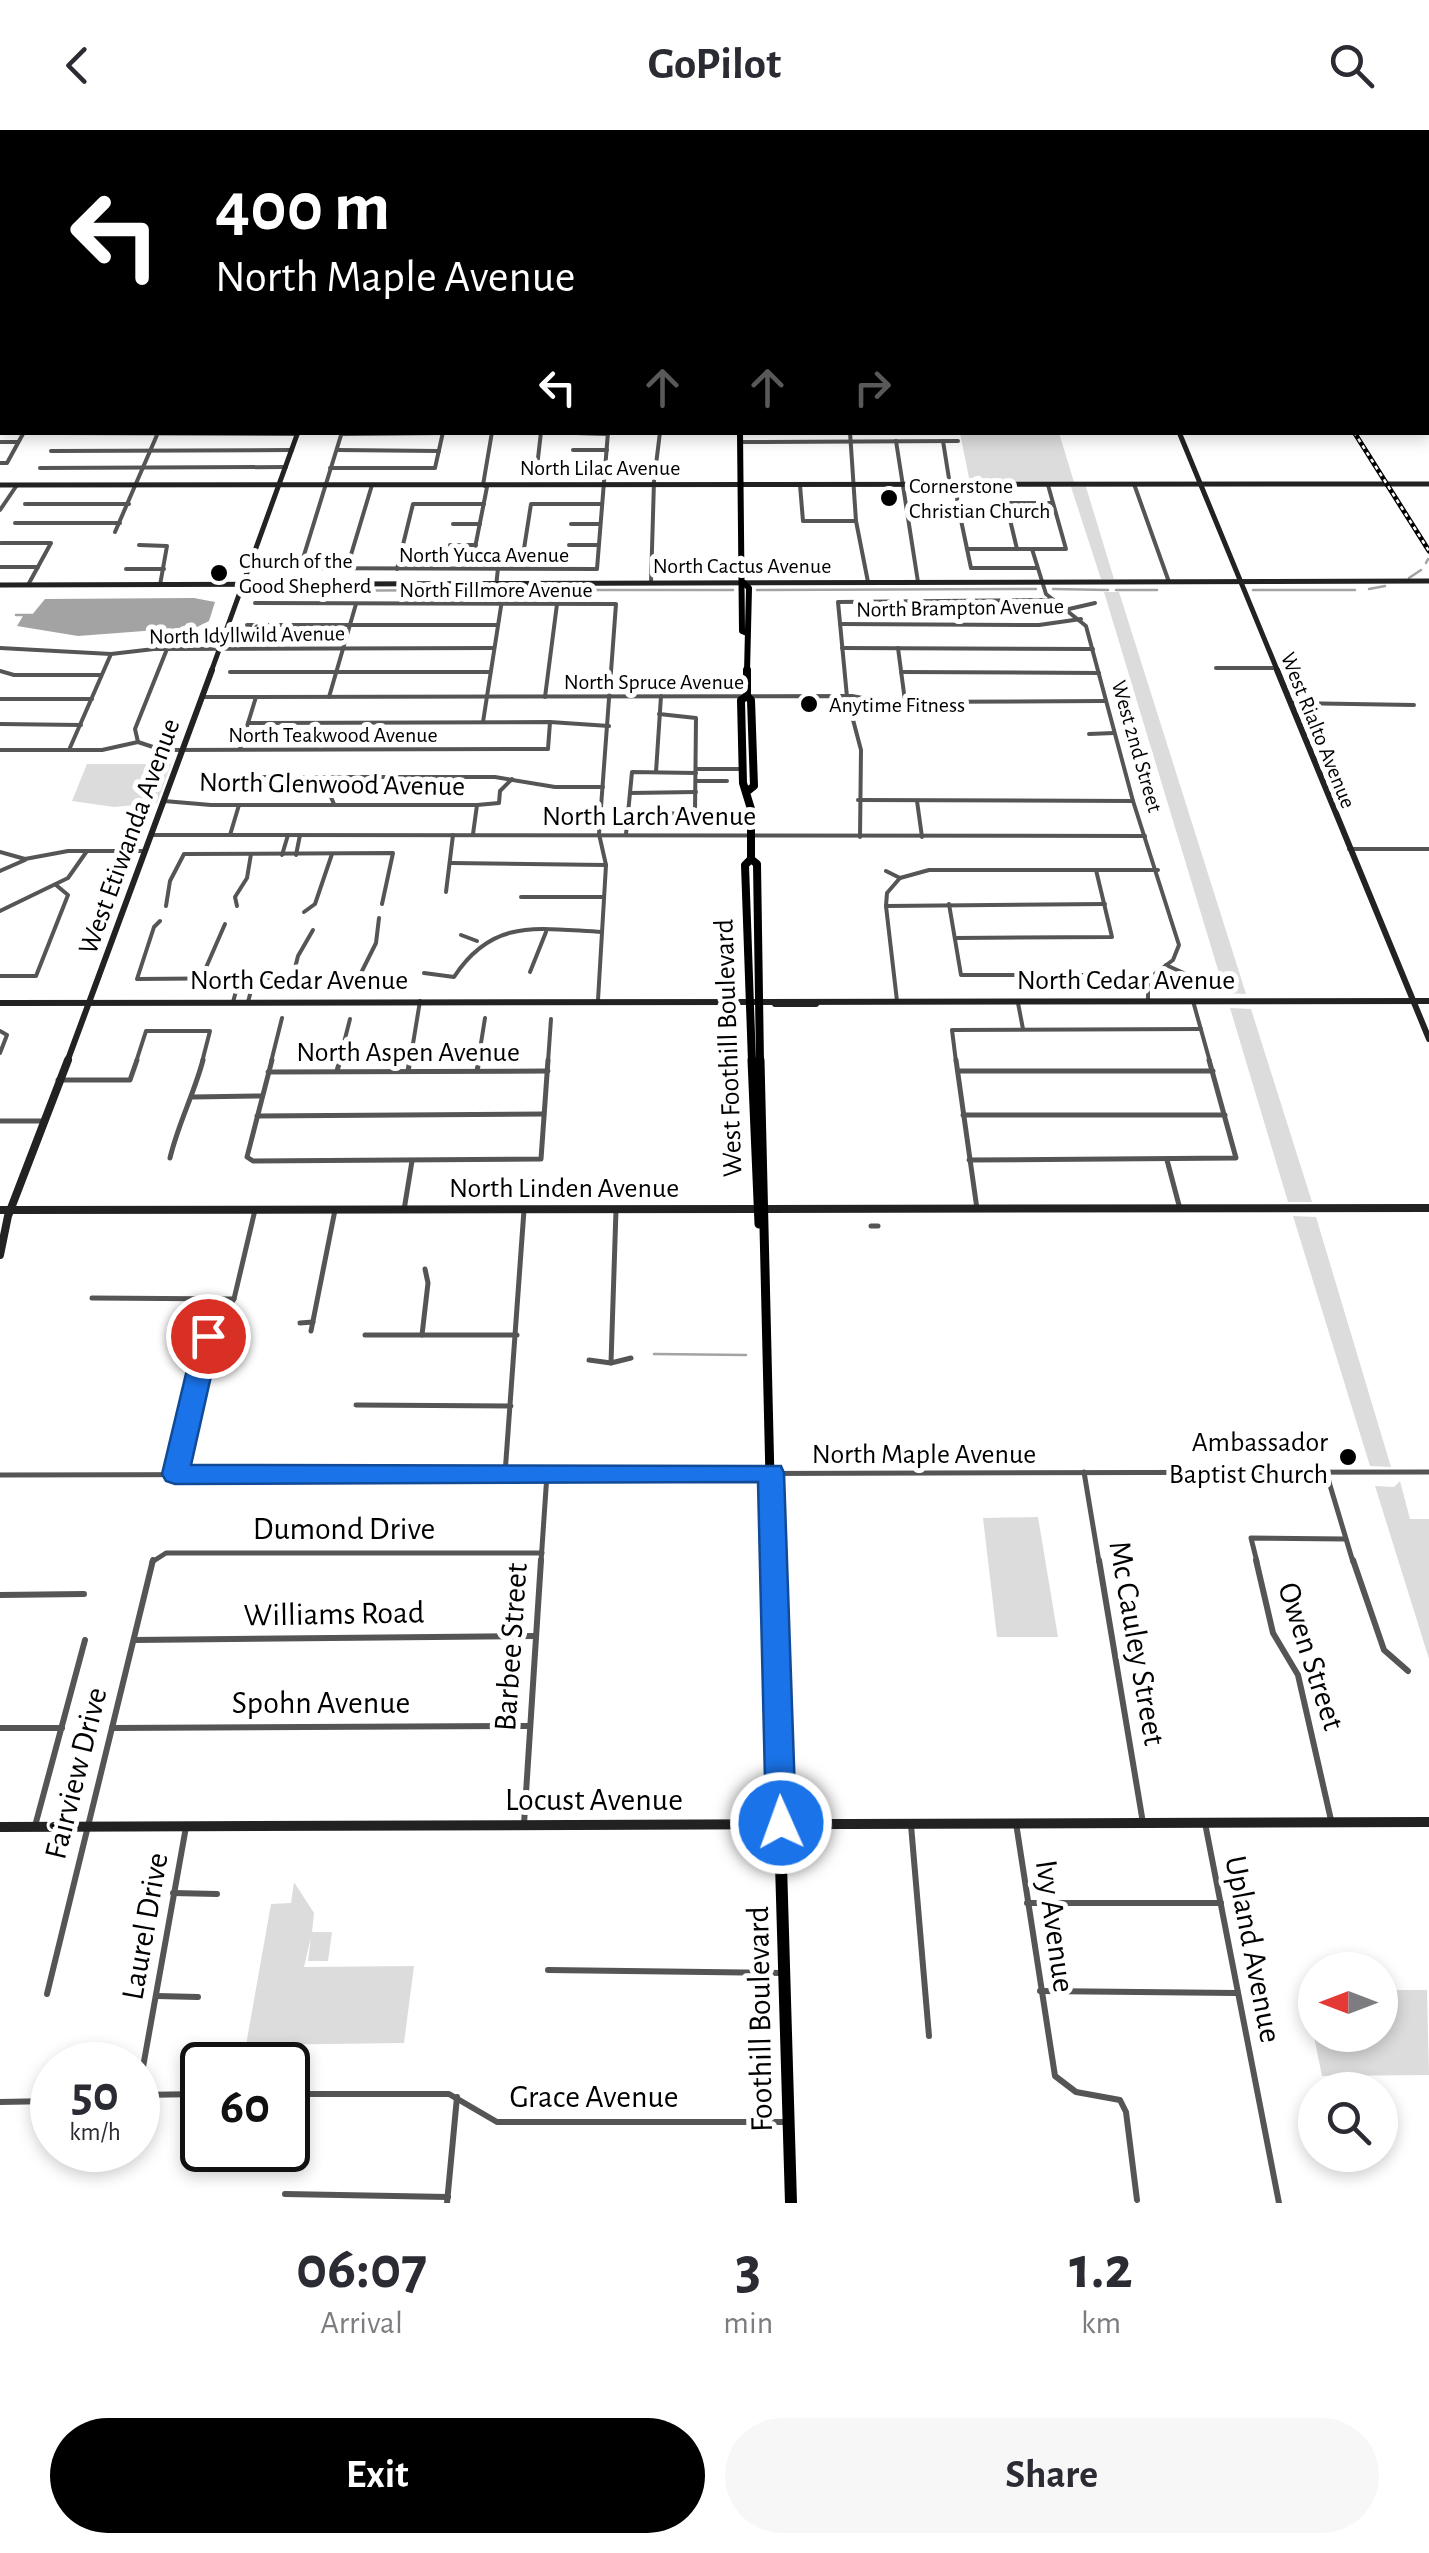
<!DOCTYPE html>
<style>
:root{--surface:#fff;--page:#f7f7f7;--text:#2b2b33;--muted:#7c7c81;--accent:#000}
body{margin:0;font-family:"Alegreya Sans",sans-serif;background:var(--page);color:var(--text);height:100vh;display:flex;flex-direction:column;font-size:38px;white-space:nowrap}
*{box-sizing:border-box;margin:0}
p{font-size:32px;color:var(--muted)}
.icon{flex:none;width:55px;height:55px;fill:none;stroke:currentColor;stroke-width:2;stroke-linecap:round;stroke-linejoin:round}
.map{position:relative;height:2073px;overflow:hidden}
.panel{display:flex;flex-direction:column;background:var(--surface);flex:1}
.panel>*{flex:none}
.banner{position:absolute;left:0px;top:0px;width:1430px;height:305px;box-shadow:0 5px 15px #0003;background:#000;color:#fff;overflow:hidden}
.needle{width:65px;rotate:270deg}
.controls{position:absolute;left:1298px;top:1822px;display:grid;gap:20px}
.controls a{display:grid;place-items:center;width:100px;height:100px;border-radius:50%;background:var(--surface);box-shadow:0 5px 15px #0003;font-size:50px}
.speed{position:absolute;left:30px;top:1912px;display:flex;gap:20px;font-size:50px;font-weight:700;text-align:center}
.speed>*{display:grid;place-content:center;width:130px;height:130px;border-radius:50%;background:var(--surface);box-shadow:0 5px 15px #0003;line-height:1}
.speed small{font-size:25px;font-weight:400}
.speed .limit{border:5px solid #111;border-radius:15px;background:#fff;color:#111}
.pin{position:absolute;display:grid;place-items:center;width:85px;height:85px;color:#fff;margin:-42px;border:5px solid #fff;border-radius:50%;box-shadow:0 2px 10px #0007}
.me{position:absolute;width:110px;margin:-55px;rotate:358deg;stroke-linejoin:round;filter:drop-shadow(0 0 8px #0008)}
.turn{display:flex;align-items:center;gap:35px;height:210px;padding:0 50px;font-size:45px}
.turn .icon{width:130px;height:130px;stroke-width:2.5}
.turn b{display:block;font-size:70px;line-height:85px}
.lanes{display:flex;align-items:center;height:95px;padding:0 50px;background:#0003;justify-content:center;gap:50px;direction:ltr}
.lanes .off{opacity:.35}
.eta{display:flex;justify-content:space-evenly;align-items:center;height:170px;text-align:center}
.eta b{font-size:60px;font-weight:700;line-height:70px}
.cta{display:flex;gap:20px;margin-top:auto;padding:20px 50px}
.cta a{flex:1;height:115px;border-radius:60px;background:var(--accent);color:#fff;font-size:40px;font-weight:700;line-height:115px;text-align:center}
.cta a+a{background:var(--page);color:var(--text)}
header{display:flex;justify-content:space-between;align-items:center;height:130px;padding:0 50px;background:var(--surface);font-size:45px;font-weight:700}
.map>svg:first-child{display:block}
.green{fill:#dcdcdc}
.water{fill:#a3a3a3}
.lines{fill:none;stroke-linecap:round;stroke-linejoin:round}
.stream{stroke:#a3a3a3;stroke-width:2.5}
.street-far3{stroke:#555;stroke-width:2.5}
.street-far2{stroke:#555;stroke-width:4}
.street-far1{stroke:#555;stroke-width:5}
.street{stroke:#555;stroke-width:6}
.secondary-far3{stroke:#222;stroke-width:5}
.secondary-far2{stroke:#222;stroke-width:6}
.secondary-far1{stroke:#222;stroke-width:8}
.secondary{stroke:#222;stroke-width:10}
.primary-far3{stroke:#000;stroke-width:6}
.primary-far2{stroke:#000;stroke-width:8}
.primary-far1{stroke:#000;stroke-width:9}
.primary{stroke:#000;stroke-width:12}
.rail-casing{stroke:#000;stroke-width:5}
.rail{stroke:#fff;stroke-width:2.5;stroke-dasharray:4;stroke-linecap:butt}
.route{fill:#1a73e8;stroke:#114b97;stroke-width:2.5}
.poi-dot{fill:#000;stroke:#fff;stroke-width:4}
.labels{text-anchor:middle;stroke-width:10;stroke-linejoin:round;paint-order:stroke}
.far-street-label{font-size:22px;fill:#000;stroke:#fff}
.far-poi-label{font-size:22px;fill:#000;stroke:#fff;text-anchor:start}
.street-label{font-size:28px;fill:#000;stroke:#fff}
.poi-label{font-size:28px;fill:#000;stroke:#fff;text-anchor:end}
.near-street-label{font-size:32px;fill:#000;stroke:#fff}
</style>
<header><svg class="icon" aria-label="back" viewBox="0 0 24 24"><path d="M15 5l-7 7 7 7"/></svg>GoPilot<svg class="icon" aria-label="search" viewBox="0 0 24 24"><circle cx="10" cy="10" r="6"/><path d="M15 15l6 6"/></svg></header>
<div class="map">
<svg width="1429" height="2073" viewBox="0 0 1429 2073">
<rect width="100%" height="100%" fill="#fff"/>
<g class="green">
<polygon points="960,303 1059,303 1074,352 970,353"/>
<polygon points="1071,357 1086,357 1114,449 1101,449"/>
<polygon points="1104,462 1119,462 1246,864 1225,863"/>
<polygon points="87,634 171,634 157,673 114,677 72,671"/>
<polygon points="1230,878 1251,879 1312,1072 1288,1072"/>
<polygon points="1293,1086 1316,1087 1391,1337 1370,1336"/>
<polygon points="1400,1351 1410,1389 1429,1389 1429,1529 1375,1356 1394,1357"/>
<polygon points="1038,1387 1058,1507 997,1507 983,1388"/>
<polygon points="294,1752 314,1783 312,1802 332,1802 328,1831 308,1831 311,1807 304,1837 414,1836 404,1913 246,1915 271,1774 291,1773"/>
<polygon points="1380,1860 1427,1860 1429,1945 1322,1946 1305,1862 1315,1862 1315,1905 1380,1905"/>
</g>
<polygon class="water" points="194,468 215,472 209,491 197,497 78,506 17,496 23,486 31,486 45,469"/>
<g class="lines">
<g class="stream">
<polyline points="1426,433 1428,429"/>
<polyline points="1409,448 1421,440"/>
<polyline points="1053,459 1108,460"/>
<polyline points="1369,459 1385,456"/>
<polyline points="505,460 733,460"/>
<polyline points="757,460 1036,459"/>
<polyline points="1116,460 1157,460"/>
<polyline points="1253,460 1355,460"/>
<polyline points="249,461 489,460"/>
<polyline points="16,485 32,485"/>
<polyline points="654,1224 746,1225"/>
</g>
<g class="street-far3">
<polyline points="440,0 563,0"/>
<polyline points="1186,0 1199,0"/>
<polyline points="1242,0 1250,2"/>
<polyline points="0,1 61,0"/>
<polyline points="269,2 273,0"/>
</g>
<g class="street-far2">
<polyline points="541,302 537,337 605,337"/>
<polyline points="850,302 856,391 868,452"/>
<polyline points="60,303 298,304"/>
<polyline points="576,303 608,304"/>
<polyline points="341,304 443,303"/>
<polyline points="896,311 918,452"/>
<polyline points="943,311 950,355"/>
<polyline points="0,312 18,312"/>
<polyline points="740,312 958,311"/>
<polyline points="337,320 439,321"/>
<polyline points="573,320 607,320"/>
<polyline points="51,321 292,320"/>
<polyline points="0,333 7,333 24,302"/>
<polyline points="40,338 286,337"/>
<polyline points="330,338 435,338 443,302"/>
<polyline points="1134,354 1169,452"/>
<polyline points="800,355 803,391 856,391"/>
<polyline points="958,355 957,371 971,438 1037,438"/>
<polyline points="25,374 129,374"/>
<polyline points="0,380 17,355"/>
<polyline points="15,393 120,393"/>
<polyline points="453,394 480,394"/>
<polyline points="571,394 600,394"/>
<polyline points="115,402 157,305"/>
<polyline points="1,413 51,413 28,455"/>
<polyline points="139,415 167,416 160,455"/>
<polyline points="450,415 476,415"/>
<polyline points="569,415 598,415"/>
<polyline points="967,419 1066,419 1048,355"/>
<polyline points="1017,419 1006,373 1052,373"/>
<polyline points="1032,419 1046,464 1086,496 1133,671 1179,815 1173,830 1148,849 1148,871"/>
<polyline points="0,437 38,437"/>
<polyline points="250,438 597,439 608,302"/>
<polyline points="300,438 342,302"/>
<polyline points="347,438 372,355"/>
<polyline points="471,438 487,357 483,355 492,302"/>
<polyline points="521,438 531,374 602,374"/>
<polyline points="126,439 164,439"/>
<polyline points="397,439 413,374 484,374"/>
<polyline points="651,453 654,351 660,302"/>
<polyline points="255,473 616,474 599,704 606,735 598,870"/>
<polyline points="1069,479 1095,473"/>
<polyline points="840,494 1039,495 1081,489"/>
<polyline points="247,495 498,495"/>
<polyline points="0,518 111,524 154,519 494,518"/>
<polyline points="842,518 1093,519"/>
<polyline points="898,518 905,571"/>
<polyline points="1216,538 1275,538"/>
<polyline points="0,541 14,545 101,545"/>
<polyline points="230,542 490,542"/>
<polyline points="901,542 1099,543"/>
<polyline points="202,567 852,566 884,572 1106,571"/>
<polyline points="329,567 356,474"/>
<polyline points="545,567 557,474"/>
<polyline points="0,569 92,569"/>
<polyline points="1290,573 1414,575"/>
<polyline points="659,584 696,588 695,683"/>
<polyline points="483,592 502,470 496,457 498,438"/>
<polyline points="248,593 550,592 609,596"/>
<polyline points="0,594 81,595"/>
<polyline points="1089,604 1114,603"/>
<polyline points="138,612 135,599 167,519"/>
<polyline points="240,619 256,567"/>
<polyline points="0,620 102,620 138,612 162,620 548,619 550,592"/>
<polyline points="69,620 111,524"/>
<polyline points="696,639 742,639"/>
<polyline points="656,642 661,566"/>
<polyline points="234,647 495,647 555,657 603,657"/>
<polyline points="322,647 334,674"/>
<polyline points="696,651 727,651"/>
<polyline points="630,663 696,662"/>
<polyline points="858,670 1133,671"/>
<polyline points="164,671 211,675 477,675 499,673 500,661 512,649"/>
<polyline points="917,671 922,707"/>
<polyline points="627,683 728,684"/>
<polyline points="473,704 477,675"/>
<polyline points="626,704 632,642 696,643"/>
<polyline points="152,705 1145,706"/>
<polyline points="230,705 239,675"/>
<polyline points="860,707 861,620 847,567 838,472 1051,470"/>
<polyline points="1349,719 1429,719"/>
<polyline points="0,722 25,729 68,721 144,721"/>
<polyline points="282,725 288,705"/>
<polyline points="296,725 300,705"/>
<polyline points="451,733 606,735"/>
<polyline points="0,741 25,730"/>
<polyline points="886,741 900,748 929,740 1158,740"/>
<polyline points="446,762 453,705"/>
<polyline points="521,767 604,767"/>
<polyline points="949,774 961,845 1126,845 1148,849"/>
<polyline points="166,776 170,751 184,724 393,723 382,774"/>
<polyline points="237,776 235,767 247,748 251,724"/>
<polyline points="886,776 1105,774"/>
<polyline points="0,781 68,748 87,721"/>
<polyline points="304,782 315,774 332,724"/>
<polyline points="160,791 154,797 137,849 359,847 376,813 379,788"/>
<polyline points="461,805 477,811"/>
<polyline points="955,808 1112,807 1096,740"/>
<polyline points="1166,835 1186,844"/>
<polyline points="530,842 546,802"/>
<path d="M 424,843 L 454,847 C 493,787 539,799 602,802"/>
<polyline points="0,846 36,846 68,765 56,755"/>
<polyline points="201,849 225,794"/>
<polyline points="292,850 298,826 313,800"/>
<polyline points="897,871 886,776 887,763 900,748"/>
<polyline points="1193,871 1210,932"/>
<polyline points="233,872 240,847"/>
<polyline points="248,872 254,849"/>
<polyline points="1018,873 1023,899"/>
<polyline points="0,901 7,905 0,923"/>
<polyline points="136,932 146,901 210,901 202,932"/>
<polyline points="271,932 282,888"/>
<polyline points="339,932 350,889"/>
<polyline points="410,932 420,871"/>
<polyline points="478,932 485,888"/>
<polyline points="548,932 551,889"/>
<polyline points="956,932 952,900 1201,899"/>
</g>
<g class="street-far1">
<polyline points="272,930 247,1027 253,1031 541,1029 548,930"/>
<polyline points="956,930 977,1079"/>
<polyline points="337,941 340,930"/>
<polyline points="408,941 410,930"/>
<polyline points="477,941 479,930"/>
<polyline points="958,941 1213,941"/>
<polyline points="268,942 548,941"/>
<polyline points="58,950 130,950 137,930"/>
<polyline points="193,967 262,966"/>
<polyline points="963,985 1225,985"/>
<polyline points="257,986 544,984"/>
<polyline points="0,991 42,991"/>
<path d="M 170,1028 C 178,994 194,964 203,930"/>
<polyline points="969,1030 1236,1028 1209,930"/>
<polyline points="1167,1030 1180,1079"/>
<polyline points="404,1080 412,1031"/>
<polyline points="871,1096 878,1096"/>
<polyline points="92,1168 234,1169"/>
<polyline points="300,1193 313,1192"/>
<polyline points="311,1201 335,1080"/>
<polyline points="365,1205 517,1205"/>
<polyline points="422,1205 428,1153 425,1139"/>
<polyline points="589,1230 611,1233 631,1228"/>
<polyline points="611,1233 616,1080"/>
<polyline points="356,1275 511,1276"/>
<polyline points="1084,1342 1099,1432"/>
<polyline points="1326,1342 1353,1432"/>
<polyline points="505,1344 524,1080"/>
<polyline points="0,1345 1429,1342"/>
<polyline points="175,1345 207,1206 234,1169 255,1080"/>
<polyline points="152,1432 166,1423 542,1423"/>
<polyline points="541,1432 547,1344"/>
<polyline points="1257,1432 1251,1408 1345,1409"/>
</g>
<g class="street">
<polyline points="1099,1430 1143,1693"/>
<polyline points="1256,1430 1273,1503 1298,1545 1331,1690"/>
<polyline points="1353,1430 1384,1520 1408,1541"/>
<polyline points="0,1465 84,1464"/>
<polyline points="134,1510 536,1506"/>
<polyline points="0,1598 62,1598"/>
<polyline points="112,1598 530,1596"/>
<polyline points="1016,1693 1055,1946 1076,1962 1120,1970 1126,1982 1137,2070"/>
<polyline points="1205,1693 1279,2073"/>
<polyline points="524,1694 541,1430"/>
<polyline points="911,1695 929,1906"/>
<polyline points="35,1696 85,1510"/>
<polyline points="173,1763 217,1764"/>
<polyline points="1027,1773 1221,1773"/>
<polyline points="548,1840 782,1843"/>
<polyline points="1040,1861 1236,1863"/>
<polyline points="47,1864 153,1430"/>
<polyline points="157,1866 198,1867"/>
<polyline points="288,1964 449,1964 497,1992 786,1992"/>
<polyline points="138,1965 186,1697"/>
<polyline points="138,1965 202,1964"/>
<polyline points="0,1972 52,1971"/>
<polyline points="285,2064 448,2067"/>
<polyline points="447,2073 457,1967"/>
</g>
<g class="secondary-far3">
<polyline points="1179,302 1278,542"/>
<polyline points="0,355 1429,354"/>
<polyline points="0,455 1429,451"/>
<polyline points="211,542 298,302"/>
</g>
<g class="secondary-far2">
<polyline points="1277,540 1429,909"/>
<polyline points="0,873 1429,871"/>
<polyline points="775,874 816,874"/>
<polyline points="67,932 212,540"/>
</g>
<g class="secondary-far1">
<polyline points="0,1080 1429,1078"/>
<polyline points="0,1125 8,1086 68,930"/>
</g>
<polyline class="secondary" points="0,1697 1429,1692"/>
<g class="primary-far3">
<polyline points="740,302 742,501 747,503"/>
<polyline points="744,453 749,458 747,542"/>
</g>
<g class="primary-far2">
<polyline points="747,540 747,566 741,570 743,653 751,679 751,729 745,735 752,932"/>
<polyline points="747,566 751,570 754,656 749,660"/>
<polyline points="751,729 757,734 760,932"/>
</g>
<g class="primary-far1">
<polyline points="752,930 759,1094"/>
<polyline points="760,930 772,1432"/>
</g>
<polyline class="primary" points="772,1430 791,2073"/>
<defs>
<polyline id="rail" points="1354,302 1429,421"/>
</defs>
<use href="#rail" class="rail-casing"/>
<use href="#rail" class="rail"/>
</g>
<polygon class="route" points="208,1198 220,1206 191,1335 781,1336 784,1343 796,1693 792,1702 781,1706 770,1702 766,1693 758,1352 175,1354 166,1351 162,1344 195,1206"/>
<g class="poi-dot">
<circle cx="889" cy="368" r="10"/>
<circle cx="219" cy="443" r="10"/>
<circle cx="809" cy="574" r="10"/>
<circle cx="1348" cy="1327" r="10"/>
</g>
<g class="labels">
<g class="far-street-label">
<text x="600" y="345">North Lilac Avenue</text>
<text x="484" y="432">North Yucca Avenue</text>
<text x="742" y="443">North Cactus Avenue</text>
<text x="496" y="467">North Fillmore Avenue</text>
<text transform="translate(960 477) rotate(-1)" y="8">North Brampton Avenue</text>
<text transform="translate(247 504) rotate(-1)" y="8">North Idyllwild Avenue</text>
<text x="654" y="559">North Spruce Avenue</text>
<text transform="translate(1319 600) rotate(68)" y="8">West Rialto Avenue</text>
<text x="333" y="612">North Teakwood Avenue</text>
<text transform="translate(1138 616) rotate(74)" y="8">West 2nd Street</text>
</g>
<g class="far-poi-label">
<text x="909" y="363">Cornerstone<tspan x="909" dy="25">Christian Church</tspan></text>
<text x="239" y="438">Church of the<tspan x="239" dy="25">Good Shepherd</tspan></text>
<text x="829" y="582">Anytime Fitness</text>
</g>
<g class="street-label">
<text transform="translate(332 653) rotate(1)" y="10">North Glenwood Avenue</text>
<text x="649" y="695">North Larch Avenue</text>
<text transform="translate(128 706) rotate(-70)" y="10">West Etiwanda Avenue</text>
<text x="299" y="859">North Cedar Avenue</text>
<text x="1126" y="859">North Cedar Avenue</text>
<text transform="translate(727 918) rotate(-92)" y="10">West Foothill Boulevard</text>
<text x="408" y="931">North Aspen Avenue</text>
<text x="564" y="1067">North Linden Avenue</text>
<text x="924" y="1333">North Maple Avenue</text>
</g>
<g class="poi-label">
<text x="1328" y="1321">Ambassador<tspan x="1328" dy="32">Baptist Church</tspan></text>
</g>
<g class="near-street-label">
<text x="344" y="1409">Dumond Drive</text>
<text transform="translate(334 1483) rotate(-1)" y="11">Williams Road</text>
<text transform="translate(1138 1513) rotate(80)" y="11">Mc Cauley Street</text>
<text transform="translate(510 1517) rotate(-86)" y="11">Barbee Street</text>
<text transform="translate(1312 1526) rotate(72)" y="11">Owen Street</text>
<text x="321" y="1583">Spohn Avenue</text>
<text transform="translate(75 1643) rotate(-76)" y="11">Fairview Drive</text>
<text x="594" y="1680">Locust Avenue</text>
<text transform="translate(144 1796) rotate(-80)" y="11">Laurel Drive</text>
<text transform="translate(1056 1796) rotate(82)" y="11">Ivy Avenue</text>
<text transform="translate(1254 1819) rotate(79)" y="11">Upland Avenue</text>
<text transform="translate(759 1889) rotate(-91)" y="11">Foothill Boulevard</text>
<text x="594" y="1977">Grace Avenue</text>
</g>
</g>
</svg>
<div class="controls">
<a><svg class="needle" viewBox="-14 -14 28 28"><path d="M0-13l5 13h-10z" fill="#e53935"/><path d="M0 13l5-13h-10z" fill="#7c7c81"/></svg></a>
<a><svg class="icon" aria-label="search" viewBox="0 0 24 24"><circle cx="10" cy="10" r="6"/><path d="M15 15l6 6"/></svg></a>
</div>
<div class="speed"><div>50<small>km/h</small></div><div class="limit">60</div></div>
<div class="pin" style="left:208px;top:1206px;background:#d93025"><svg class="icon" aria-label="arrive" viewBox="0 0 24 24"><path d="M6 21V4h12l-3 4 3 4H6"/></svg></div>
<svg class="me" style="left:781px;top:1693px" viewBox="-20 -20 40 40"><circle r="17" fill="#1a73e8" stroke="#fff" stroke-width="3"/><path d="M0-11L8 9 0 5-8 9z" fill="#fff"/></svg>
<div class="banner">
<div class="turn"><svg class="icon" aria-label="left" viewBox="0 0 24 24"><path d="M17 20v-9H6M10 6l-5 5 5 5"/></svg><div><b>400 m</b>North Maple Avenue</div></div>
<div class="lanes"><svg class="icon" aria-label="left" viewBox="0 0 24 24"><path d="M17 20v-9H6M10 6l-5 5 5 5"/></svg><svg class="icon off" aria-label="ahead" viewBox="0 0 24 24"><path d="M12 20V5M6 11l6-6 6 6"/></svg><svg class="icon off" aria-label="ahead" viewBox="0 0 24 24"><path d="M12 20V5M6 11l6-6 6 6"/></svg><svg class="icon off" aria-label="right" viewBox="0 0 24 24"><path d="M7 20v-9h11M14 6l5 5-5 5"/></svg></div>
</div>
</div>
<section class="panel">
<div class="eta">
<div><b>06:07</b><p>Arrival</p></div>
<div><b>3</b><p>min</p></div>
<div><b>1.2</b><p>km</p></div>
</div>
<div class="cta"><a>Exit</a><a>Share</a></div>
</section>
